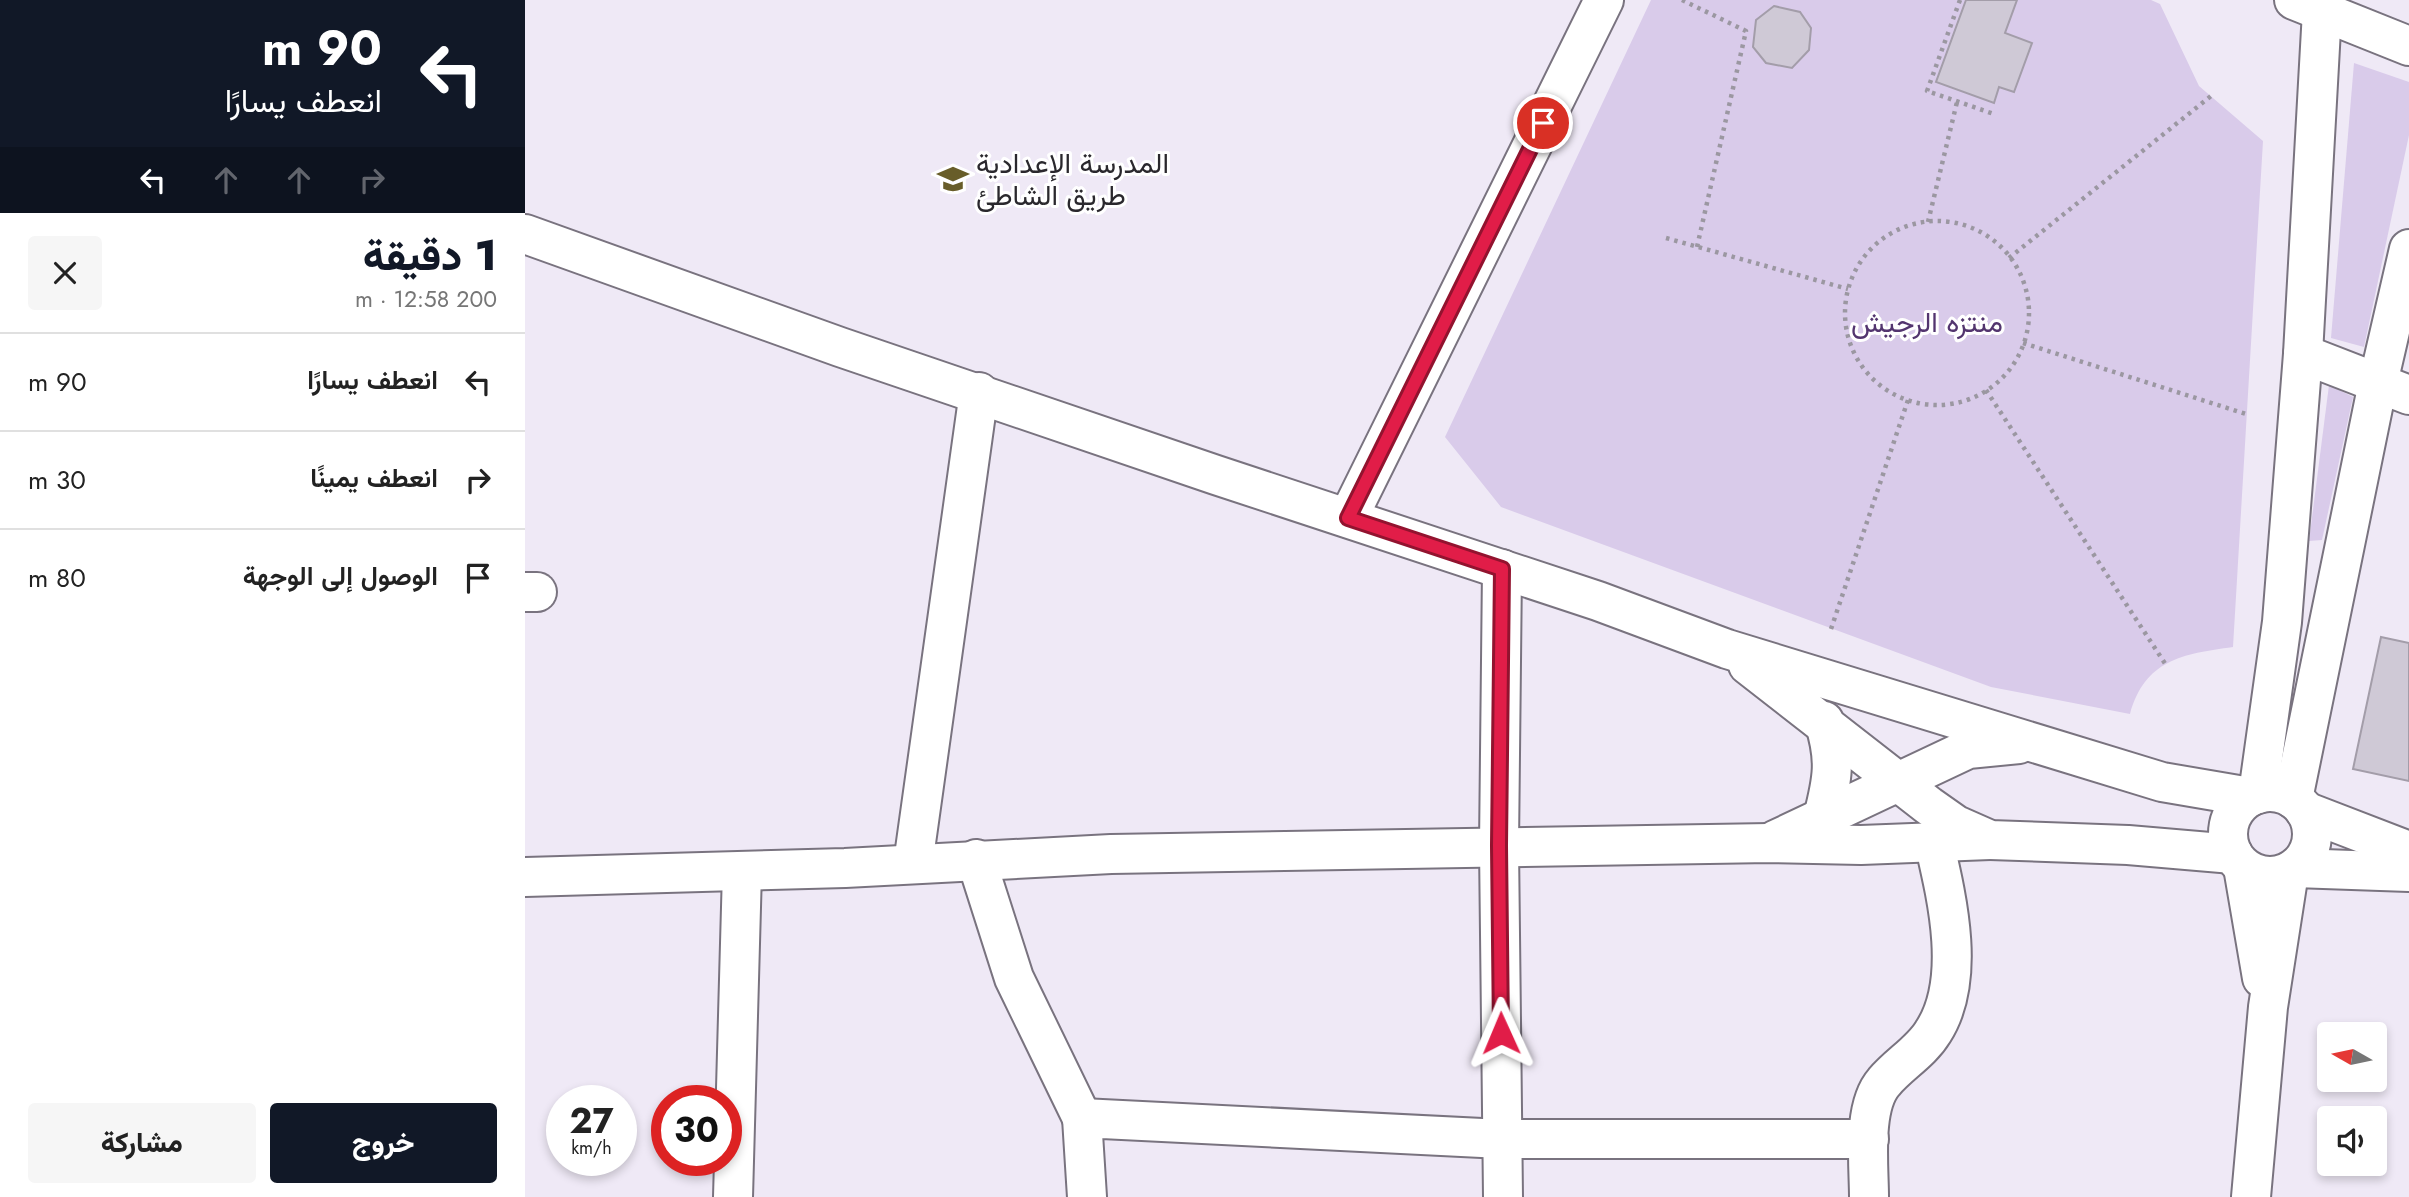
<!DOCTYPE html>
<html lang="ar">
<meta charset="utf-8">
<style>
:root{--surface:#fff;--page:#f6f6f6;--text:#222;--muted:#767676;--line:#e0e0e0;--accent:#111827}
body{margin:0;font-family:Jost,Vazirmatn,sans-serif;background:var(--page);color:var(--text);direction:rtl;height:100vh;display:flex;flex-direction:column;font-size:26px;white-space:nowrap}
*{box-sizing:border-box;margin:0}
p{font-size:23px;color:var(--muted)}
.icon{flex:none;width:38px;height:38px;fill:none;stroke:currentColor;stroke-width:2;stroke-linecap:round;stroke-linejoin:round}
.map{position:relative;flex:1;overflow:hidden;direction:ltr}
.panel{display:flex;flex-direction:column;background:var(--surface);width:525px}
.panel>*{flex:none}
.top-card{background:#111827;color:#fff;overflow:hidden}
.needle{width:46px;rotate:279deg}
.buttons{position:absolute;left:1792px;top:1022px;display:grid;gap:14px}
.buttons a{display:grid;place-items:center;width:70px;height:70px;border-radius:7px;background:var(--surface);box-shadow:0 4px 10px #0003;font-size:35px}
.speed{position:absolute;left:21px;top:1085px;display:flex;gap:14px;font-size:35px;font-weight:700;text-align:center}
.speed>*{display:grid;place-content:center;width:91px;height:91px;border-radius:50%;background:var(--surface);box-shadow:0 4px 10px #0003;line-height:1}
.speed small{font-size:18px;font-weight:400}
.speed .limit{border:10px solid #d22;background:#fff;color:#111}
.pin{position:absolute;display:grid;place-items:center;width:60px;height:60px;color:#fff;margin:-30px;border:4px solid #fff;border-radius:50%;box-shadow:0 2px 7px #0007}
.me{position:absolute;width:77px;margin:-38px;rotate:359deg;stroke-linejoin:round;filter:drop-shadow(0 0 5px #0008)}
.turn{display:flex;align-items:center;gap:24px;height:147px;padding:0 28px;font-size:32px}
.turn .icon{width:91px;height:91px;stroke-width:2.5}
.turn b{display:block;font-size:49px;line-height:60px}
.lanes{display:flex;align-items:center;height:66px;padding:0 28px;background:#0003;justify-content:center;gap:35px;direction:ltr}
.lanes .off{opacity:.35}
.round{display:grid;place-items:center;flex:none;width:74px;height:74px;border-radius:7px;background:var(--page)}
.overview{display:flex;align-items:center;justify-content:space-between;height:119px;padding:0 28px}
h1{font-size:42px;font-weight:800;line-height:52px;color:var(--accent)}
.primary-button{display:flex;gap:14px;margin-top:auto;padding:14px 28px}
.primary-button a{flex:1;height:80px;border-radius:7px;background:var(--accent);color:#fff;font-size:28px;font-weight:800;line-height:80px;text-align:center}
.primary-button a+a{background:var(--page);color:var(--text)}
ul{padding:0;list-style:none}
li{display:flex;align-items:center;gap:21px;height:98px;padding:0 28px;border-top:2px solid var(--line)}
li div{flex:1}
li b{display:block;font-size:26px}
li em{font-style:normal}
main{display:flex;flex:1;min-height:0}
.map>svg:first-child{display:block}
.green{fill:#d9cbea}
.building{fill:#cfc9d6;stroke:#a39da9;stroke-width:2}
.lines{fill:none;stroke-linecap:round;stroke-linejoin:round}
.minor-casing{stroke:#79737f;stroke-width:42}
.path{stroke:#9b97a1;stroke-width:4.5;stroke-dasharray:3.5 5;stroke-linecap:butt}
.minor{stroke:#fff;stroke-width:38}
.route-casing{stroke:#92132f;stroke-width:18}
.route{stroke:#e11d48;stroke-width:12}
.labels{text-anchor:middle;stroke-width:6;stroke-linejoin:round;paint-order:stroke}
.poi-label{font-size:28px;fill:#2a282d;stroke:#fff;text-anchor:start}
.park-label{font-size:28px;fill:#53356f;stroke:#fff}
</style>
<main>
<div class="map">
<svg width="1884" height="1197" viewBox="0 0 1884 1197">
<rect width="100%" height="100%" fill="#efe9f6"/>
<g class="green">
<path d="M 1126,0 L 1626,0 L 1635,4 L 1674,86 L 1738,141 L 1708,647 C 1657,654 1620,660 1605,714 L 1466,687 L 976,507 L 920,437 Z"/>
<polygon points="1829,63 1884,82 1884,135 1839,347 1806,338"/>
<polygon points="1804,385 1828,397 1797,540 1784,541"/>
</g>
<g class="building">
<polygon points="1441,0 1492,0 1480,33 1507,43 1489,92 1474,87 1469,103 1411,82"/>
<polygon points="1249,6 1275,12 1286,28 1284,50 1267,68 1241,63 1228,47 1231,20"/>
<polygon points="1856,637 1884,643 1884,781 1828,769"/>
</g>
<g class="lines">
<defs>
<g id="minor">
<polyline points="1769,0 1884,46"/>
<polyline points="0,234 315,347 691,475 1073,601 1202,649 1637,782 1725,797"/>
<polyline points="1778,354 1884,395"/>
<polyline points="823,518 1079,0"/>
<polyline points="977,569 974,846 978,1197"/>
<polyline points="0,592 12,592"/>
<polyline points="1223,665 1404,806 1431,825 1465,840 1603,845 1708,854"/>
<circle cx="1745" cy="834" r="42"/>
<polyline points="1733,794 1757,622 1778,354 1797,11"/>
<polyline points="1768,799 1853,383 1884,249"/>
<polyline points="1780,811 1884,851"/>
<path d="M 1298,817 C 1308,778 1311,760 1299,721"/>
<polyline points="1250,840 1443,749 1494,744"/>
<polyline points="451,859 489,978 557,1118"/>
<polyline points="388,864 454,392"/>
<polyline points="1718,867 1737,978"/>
<polyline points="1770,868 1884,872"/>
<polyline points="0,877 320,868 586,854 1245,843 1336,845 1465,840"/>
<polyline points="208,1197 217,871"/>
<polyline points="562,1197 557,1118 977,1139 1344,1139"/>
<path d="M 1344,1197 C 1344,1165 1337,1107 1359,1082 C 1374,1064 1396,1052 1408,1032 C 1442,980 1422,898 1409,842"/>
<polyline points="1726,1197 1743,1007 1764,872"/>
</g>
</defs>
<use href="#minor" class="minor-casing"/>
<g class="path">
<polyline points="1157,0 1221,31 1172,247"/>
<polyline points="1435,0 1402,91 1469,114"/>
<circle cx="1412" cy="313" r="92"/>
<polyline points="1403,222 1432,102"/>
<polyline points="1141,238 1323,289"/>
<polyline points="1484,258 1686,96"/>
<polyline points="1498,343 1721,414"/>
<polyline points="1461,390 1641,665"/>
<polyline points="1306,629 1383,400"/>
</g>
<use href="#minor" class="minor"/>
</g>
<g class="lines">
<defs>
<polyline id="route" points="976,1033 974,846 977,569 823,518 1018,123"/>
</defs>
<use href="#route" class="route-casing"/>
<use href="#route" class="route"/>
</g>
<defs>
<symbol id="school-bare" viewBox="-9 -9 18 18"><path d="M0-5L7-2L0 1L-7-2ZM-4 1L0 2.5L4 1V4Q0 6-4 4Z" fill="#685d29" stroke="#fff" stroke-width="2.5" paint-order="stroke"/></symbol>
</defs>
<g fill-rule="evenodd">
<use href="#school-bare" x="406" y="157" width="44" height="44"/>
</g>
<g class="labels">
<g class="poi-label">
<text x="451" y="173">المدرسة الإعدادية<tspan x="451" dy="32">طريق الشاطئ</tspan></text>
</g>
<g class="park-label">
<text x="1402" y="332">منتزه الرجيش</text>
</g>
</g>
</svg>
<div class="buttons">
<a><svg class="needle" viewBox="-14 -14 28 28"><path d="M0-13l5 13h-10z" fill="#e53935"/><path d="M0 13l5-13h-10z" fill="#767676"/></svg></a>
<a><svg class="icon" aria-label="sound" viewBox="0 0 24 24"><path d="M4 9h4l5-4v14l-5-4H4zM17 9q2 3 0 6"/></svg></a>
</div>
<div class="speed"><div>27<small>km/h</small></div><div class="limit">30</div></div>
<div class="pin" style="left:1018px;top:123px;background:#d93025"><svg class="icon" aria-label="arrive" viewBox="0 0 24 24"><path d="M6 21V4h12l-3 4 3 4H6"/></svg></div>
<svg class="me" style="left:976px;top:1033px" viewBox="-20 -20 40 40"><path d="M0-17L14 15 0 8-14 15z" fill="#e11d48" stroke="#fff" stroke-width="4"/></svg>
</div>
<section class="panel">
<div class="top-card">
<div class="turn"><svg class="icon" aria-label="left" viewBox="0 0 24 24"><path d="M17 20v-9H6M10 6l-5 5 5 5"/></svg><div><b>90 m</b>انعطف يسارًا</div></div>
<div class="lanes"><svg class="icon" aria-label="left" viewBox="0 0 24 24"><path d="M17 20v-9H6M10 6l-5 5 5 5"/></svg><svg class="icon off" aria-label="ahead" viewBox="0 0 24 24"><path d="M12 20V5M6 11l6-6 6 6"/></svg><svg class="icon off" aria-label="ahead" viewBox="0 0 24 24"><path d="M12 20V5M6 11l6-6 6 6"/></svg><svg class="icon off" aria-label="right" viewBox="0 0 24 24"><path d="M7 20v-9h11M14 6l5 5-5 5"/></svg></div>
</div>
<div class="overview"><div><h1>1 دقيقة</h1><p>200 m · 12:58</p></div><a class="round"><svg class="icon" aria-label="close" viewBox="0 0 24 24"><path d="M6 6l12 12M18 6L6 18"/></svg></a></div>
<ul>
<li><svg class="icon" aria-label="left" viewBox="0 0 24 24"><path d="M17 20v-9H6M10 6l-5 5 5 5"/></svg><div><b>انعطف يسارًا</b></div><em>90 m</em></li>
<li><svg class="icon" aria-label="right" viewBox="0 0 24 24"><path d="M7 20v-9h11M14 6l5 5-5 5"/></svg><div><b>انعطف يمينًا</b></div><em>30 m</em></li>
<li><svg class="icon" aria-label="arrive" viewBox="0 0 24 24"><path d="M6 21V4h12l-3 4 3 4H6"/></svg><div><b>الوصول إلى الوجهة</b></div><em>80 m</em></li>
</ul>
<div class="primary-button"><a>خروج</a><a>مشاركة</a></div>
</section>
</main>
